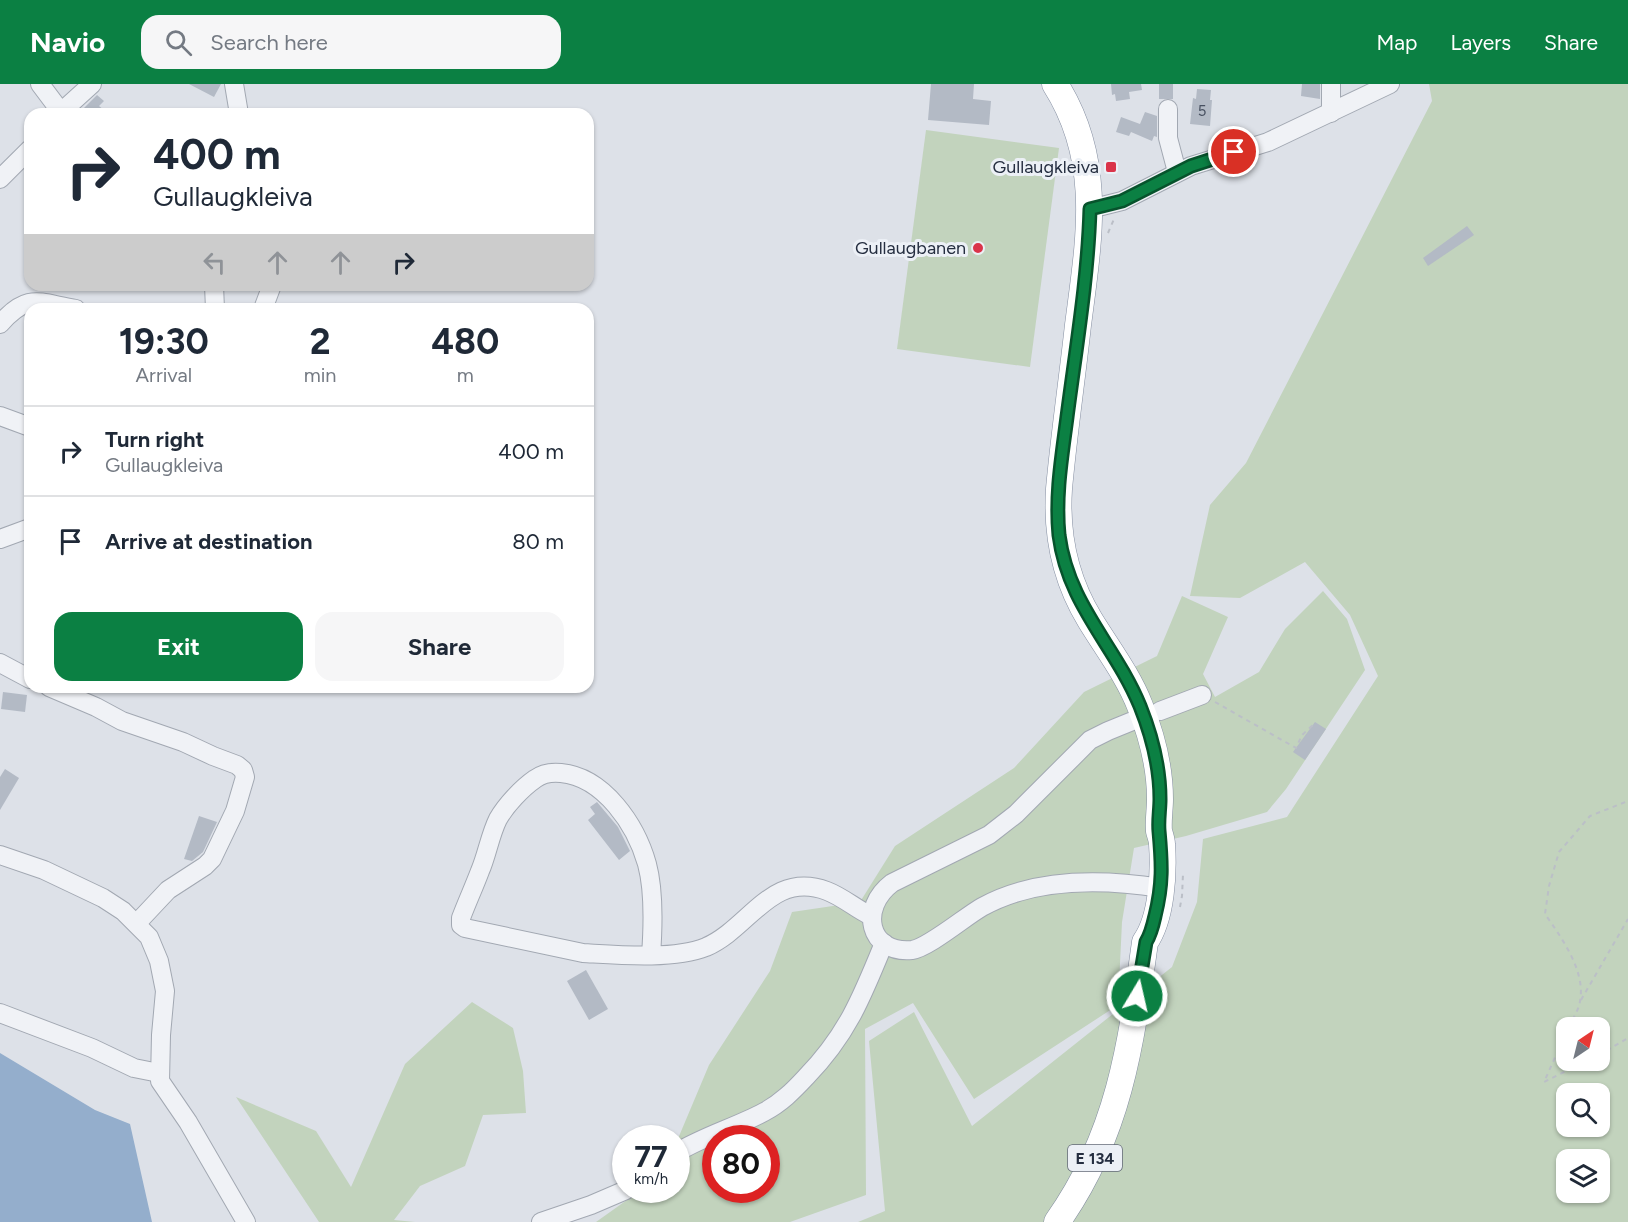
<!DOCTYPE html>
<style>
:root{--surface:#fff;--page:#f6f6f7;--text:#1f2937;--muted:#747a83;--line:#e0e1e3;--accent:#0b8043}
body{margin:0;font-family:Figtree,sans-serif;background:var(--page);color:var(--text);height:100vh;display:flex;flex-direction:column;font-size:22px;white-space:nowrap}
*{box-sizing:border-box;margin:0}
p{font-size:20px;color:var(--muted)}
.icon{flex:none;width:33px;height:33px;fill:none;stroke:currentColor;stroke-width:2;stroke-linecap:round;stroke-linejoin:round}
.map{position:relative;flex:1;overflow:hidden}
.panel{position:absolute;left:24px;top:219px;width:570px;height:390px;display:flex;flex-direction:column;background:var(--surface);border-radius:18px;box-shadow:0 2px 4px #0004}
.panel>*{flex:none}
.guide{position:absolute;left:24px;top:24px;width:570px;height:183px;border-radius:18px;box-shadow:0 2px 4px #0004;background:#fff;color:var(--text);overflow:hidden}
.needle{width:39px;rotate:35deg}
.tools{position:absolute;left:1556px;top:933px;display:grid;gap:12px}
.tools a{display:grid;place-items:center;width:54px;height:54px;border-radius:12px;background:var(--surface);box-shadow:0 2px 4px #0004;font-size:30px}
.speed{position:absolute;left:612px;top:1041px;display:flex;gap:12px;font-size:30px;font-weight:700;text-align:center}
.speed>*{display:grid;place-content:center;width:78px;height:78px;border-radius:50%;background:var(--surface);box-shadow:0 2px 4px #0004;line-height:1}
.speed small{font-size:15px;font-weight:400}
.speed .limit{border:9px solid #d22;background:#fff;color:#111}
.pin{position:absolute;display:grid;place-items:center;width:51px;height:51px;color:#fff;margin:-26px;border:3px solid #fff;border-radius:50%;box-shadow:0 2px 6px #0007}
.me{position:absolute;width:66px;margin:-33px;rotate:9deg;stroke-linejoin:round;filter:drop-shadow(0 0 4px #0008)}
.turn{display:flex;align-items:center;gap:21px;height:126px;padding:0 30px;font-size:27px}
.turn .icon{width:78px;height:78px;stroke-width:2.5}
.turn b{display:block;font-size:42px;line-height:51px}
.lanes{display:flex;align-items:center;height:57px;padding:0 30px;background:#0003;justify-content:center;gap:30px;direction:ltr}
.lanes .off{opacity:.35}
.eta{display:flex;justify-content:space-evenly;align-items:center;height:102px;text-align:center}
.eta b{font-size:36px;font-weight:700;line-height:42px}
.action{display:flex;gap:12px;margin-top:auto;padding:12px 30px}
.action a{flex:1;height:69px;border-radius:18px;background:var(--accent);color:#fff;font-size:24px;font-weight:700;line-height:69px;text-align:center}
.action a+a{background:var(--page);color:var(--text)}
ul{padding:0;list-style:none}
li{display:flex;align-items:center;gap:18px;height:90px;padding:0 30px;border-top:2px solid var(--line)}
li div{flex:1}
li b{display:block;font-size:22px}
li em{font-style:normal}
header{display:flex;align-items:center;gap:36px;box-sizing:border-box;height:84px;padding:0 30px;background:var(--accent);color:#fff}
header strong{font-size:28px}
nav{display:flex;gap:33px;margin-inline-start:auto;font-size:21px}
.search{width:420px;height:54px;background:var(--page);display:flex;align-items:center;gap:15px;box-sizing:border-box;padding:0 21px;border-radius:18px;color:var(--muted);font-size:22px}
.map>svg:first-child{display:block}
.green{fill:#c2d3bd;fill-rule:evenodd}
.water{fill:#94aecc}
.building{fill:#b3bac5}
.lines{fill:none;stroke-linecap:round;stroke-linejoin:round}
.minor-casing{stroke:#a2a8b2;stroke-width:20}
.highway-casing{stroke:#838da0;stroke-width:27}
.path{stroke:#bbbfc7;stroke-width:2;stroke-dasharray:4.5 4.5;stroke-linecap:butt}
.minor{stroke:#f0f2f6;stroke-width:18}
.highway{stroke:#fff;stroke-width:26}
.route-casing{stroke:#07532c;stroke-width:15}
.route{stroke:#0b8043;stroke-width:10}
.poi-dot{fill:#da344a;stroke:#ecf0f6;stroke-width:2}
.labels{text-anchor:middle;stroke-width:6;stroke-linejoin:round;paint-order:stroke}
.number-label{font-size:15px;fill:#485161}
.shield{fill:#ecf0f6;stroke:#616877;stroke-width:1.5}
.shield-label{font-size:16px;font-weight:bold;fill:#252e40}
.poi-label{font-size:18px;fill:#252e40;stroke:#ecf0f6;text-anchor:end}
</style>
<header>
<strong>Navio</strong>
<div class="search"><svg class="icon" aria-label="search" viewBox="0 0 24 24"><circle cx="10" cy="10" r="6"/><path d="M15 15l6 6"/></svg>Search here</div>
<nav><a>Map</a><a>Layers</a><a>Share</a></nav>
</header>
<div class="map">
<svg width="1628" height="1138" viewBox="0 0 1628 1138">
<rect width="100%" height="100%" fill="#dde1e8"/>
<g class="green">
<path d="M 1429,0 L 1628,0 L 1628,1138 L 858,1138 L 885,1127 L 869,957 L 914,928 L 972,1042 L 1172,883 L 1197,818 L 1203,755 L 1287,733 L 1378,592 L 1350,531 L 1305,478 L 1240,514 L 1190,512 L 1210,421 L 1246,379 L 1432,17 ZM 1566,944 L 1599,944 L 1599,976 L 1566,976 ZM 1566,1010 L 1599,1010 L 1599,1042 L 1566,1042 ZM 1566,1076 L 1599,1076 L 1599,1108 L 1566,1108 Z"/>
<polygon points="926,46 1059,64 1030,283 897,265"/>
<path d="M 1323,507 L 1347,535 L 1365,586 L 1286,705 L 1267,728 L 1186,752 L 1134,764 L 1122,838 L 1118,921 L 974,1015 L 913,919 L 865,945 L 866,1111 L 790,1138 L 596,1138 L 641,1106 L 676,1106 L 677,1057 L 709,981 L 770,887 L 792,828 L 860,818 L 895,762 L 1014,684 L 1084,608 L 1157,572 L 1182,512 L 1228,533 L 1203,590 L 1215,613 L 1259,588 L 1285,545 ZM 716,1054 L 766,1054 L 766,1106 L 716,1106 Z"/>
<polygon points="472,918 513,944 523,987 526,1029 483,1031 465,1082 420,1102 394,1136 415,1138 319,1138 236,1013 316,1047 351,1103 405,980"/>
</g>
<polygon class="water" points="0,969 95,1026 130,1040 152,1138 0,1138"/>
<g class="building">
<polygon points="189,0 221,0 214,13"/>
<polygon points="931,0 974,0 973,15 991,17 989,41 928,36"/>
<polygon points="1111,0 1141,0 1142,6 1129,8 1130,15 1116,17 1115,10 1112,11"/>
<rect x="1159" y="0" width="14" height="15"/>
<polygon points="1302,0 1320,0 1320,15 1301,12"/>
<polygon points="1197,5 1211,6 1210,16 1212,16 1210,42 1190,40 1193,14 1196,15"/>
<polygon points="97,11 104,17 99,22 109,30 78,30"/>
<polygon points="1145,28 1157,32 1157,53 1154,52 1152,57 1131,48 1129,52 1116,48 1121,33 1140,40"/>
<polygon points="1467,142 1474,151 1428,182 1423,174"/>
<polygon points="3,608 27,611 25,628 1,625"/>
<polygon points="1315,638 1326,645 1305,676 1293,668"/>
<polygon points="5,685 19,694 0,726 0,693"/>
<polygon points="597,718 618,743 630,767 619,776 588,736 595,730 590,723"/>
<polygon points="199,732 217,738 203,768 192,777 184,775"/>
<polygon points="586,886 608,925 589,936 567,897"/>
</g>
<g class="lines">
<defs>
<g id="minor">
<polyline points="40,0 61,28"/>
<polyline points="234,0 239,30"/>
<polyline points="1331,0 1331,29"/>
<polyline points="1168,25 1168,54 1177,88"/>
<polyline points="59,30 92,0"/>
<polyline points="0,95 30,65"/>
<polyline points="1090,125 1122,117 1191,82 1268,58 1390,0"/>
<polyline points="214,201 215,225"/>
<polyline points="263,225 272,201"/>
<path d="M 0,240 C 28,208 39,219 76,225"/>
<polyline points="0,332 30,343"/>
<polyline points="0,455 30,444"/>
<polyline points="0,579 30,595"/>
<polyline points="49,603 96,623 122,637 183,658 213,672 237,681 243,686 245,693 235,727 212,775 205,782 168,806 137,839"/>
<polyline points="1160,627 1202,611"/>
<path d="M 1135,636 L 1108,647 L 1090,656 L 1016,730 L 989,751 L 892,799 C 859,824 868,870 912,866 C 928,864 966,832 982,823 C 1036,793 1103,795 1161,804"/>
<polyline points="0,771 44,786 103,814 123,827 149,853 159,877 165,907 161,951 160,997 188,1038 246,1138"/>
<path d="M 651,871 C 653,844 654,806 647,780 C 636,741 604,693 561,689 C 551,688 543,689 535,695 C 522,704 506,721 498,735 C 490,751 487,771 480,787 C 474,803 467,818 461,834 L 461,841 L 465,844 L 583,869 C 618,871 673,876 706,863 C 750,844 771,786 827,807 C 843,813 856,825 871,832"/>
<polyline points="0,929 92,964 134,984 159,989"/>
<path d="M 676,1069 C 704,1052 736,1043 764,1028 C 781,1019 793,1007 806,993 C 847,951 862,913 884,859"/>
<polyline points="541,1138 591,1121 626,1106"/>
</g>
<path id="highway" d="M 1055,0 C 1104,77 1089,155 1078,241 C 1072,296 1064,350 1059,405 C 1056,452 1065,495 1090,536 C 1107,564 1128,591 1140,622 C 1152,652 1160,683 1160,715 C 1160,726 1158,736 1159,747 C 1160,751 1162,756 1162,760 C 1164,788 1162,834 1145,858 C 1131,961 1119,1051 1057,1138"/>
</defs>
<use href="#minor" class="minor-casing"/>
<use href="#highway" class="highway-casing"/>
<g class="path">
<polyline points="1108,149 1114,135"/>
<polyline points="1215,618 1296,664 1302,651 1313,641"/>
<polyline points="1180,823 1182,812 1183,790"/>
<polyline points="1581,916 1628,835"/>
<path d="M 1569,944 C 1572,935 1579,926 1580,917 C 1586,887 1561,853 1545,830 L 1549,802 L 1559,768 L 1590,732 L 1628,717"/>
<polyline points="1566,949 1544,998 1588,976"/>
<polyline points="1599,971 1628,954"/>
</g>
<use href="#minor" class="minor"/>
<use href="#highway" class="highway"/>
</g>
<g class="lines">
<defs>
<path id="route" d="M 1137,912 L 1146,858 C 1151,850 1153,841 1155,832 C 1163,800 1162,780 1159,747 C 1158,736 1160,726 1160,715 C 1160,683 1152,652 1140,622 C 1115,561 1068,521 1059,451 C 1055,411 1062,372 1067,333 C 1076,264 1088,194 1090,125 L 1122,117 L 1191,82 L 1234,68"/>
</defs>
<use href="#route" class="route-casing"/>
<use href="#route" class="route"/>
</g>
<g class="poi-dot">
<rect x="1105" y="77" width="12" height="12" rx="3"/>
<circle cx="978" cy="164" r="6"/>
</g>
<g class="labels">
<g class="number-label">
<text x="1202" y="32">5</text>
</g>
<rect class="shield" x="1068" y="1061" width="54" height="26" rx="4.5"/>
<g class="shield-label">
<text x="1095" y="1080">E 134</text>
</g>
<g class="poi-label">
<text x="1099" y="89">Gullaugkleiva</text>
<text x="966" y="170">Gullaugbanen</text>
</g>
</g>
</svg>
<div class="tools">
<a><svg class="needle" viewBox="-14 -14 28 28"><path d="M0-13l5 13h-10z" fill="#e53935"/><path d="M0 13l5-13h-10z" fill="#747a83"/></svg></a>
<a><svg class="icon" aria-label="search" viewBox="0 0 24 24"><circle cx="10" cy="10" r="6"/><path d="M15 15l6 6"/></svg></a>
<a><svg class="icon" aria-label="layers" viewBox="0 0 24 24"><path d="M12 4l9 5-9 5-9-5zM3 14l9 5 9-5"/></svg></a>
</div>
<div class="speed"><div>77<small>km/h</small></div><div class="limit">80</div></div>
<div class="pin" style="left:1234px;top:68px;background:#d93025"><svg class="icon" aria-label="arrive" viewBox="0 0 24 24"><path d="M6 21V4h12l-3 4 3 4H6"/></svg></div>
<svg class="me" style="left:1137px;top:912px" viewBox="-20 -20 40 40"><circle r="17" fill="#0b8043" stroke="#fff" stroke-width="3"/><path d="M0-11L8 9 0 5-8 9z" fill="#fff"/></svg>
<div class="guide">
<div class="turn"><svg class="icon" aria-label="right" viewBox="0 0 24 24"><path d="M7 20v-9h11M14 6l5 5-5 5"/></svg><div><b>400 m</b>Gullaugkleiva</div></div>
<div class="lanes"><svg class="icon off" aria-label="left" viewBox="0 0 24 24"><path d="M17 20v-9H6M10 6l-5 5 5 5"/></svg><svg class="icon off" aria-label="ahead" viewBox="0 0 24 24"><path d="M12 20V5M6 11l6-6 6 6"/></svg><svg class="icon off" aria-label="ahead" viewBox="0 0 24 24"><path d="M12 20V5M6 11l6-6 6 6"/></svg><svg class="icon" aria-label="right" viewBox="0 0 24 24"><path d="M7 20v-9h11M14 6l5 5-5 5"/></svg></div>
</div>
<section class="panel">
<div class="eta">
<div><b>19:30</b><p>Arrival</p></div>
<div><b>2</b><p>min</p></div>
<div><b>480</b><p>m</p></div>
</div>
<ul>
<li><svg class="icon" aria-label="right" viewBox="0 0 24 24"><path d="M7 20v-9h11M14 6l5 5-5 5"/></svg><div><b>Turn right</b><p>Gullaugkleiva</p></div><em>400 m</em></li>
<li><svg class="icon" aria-label="arrive" viewBox="0 0 24 24"><path d="M6 21V4h12l-3 4 3 4H6"/></svg><div><b>Arrive at destination</b></div><em>80 m</em></li>
</ul>
<div class="action"><a>Exit</a><a>Share</a></div>
</section>
</div>
